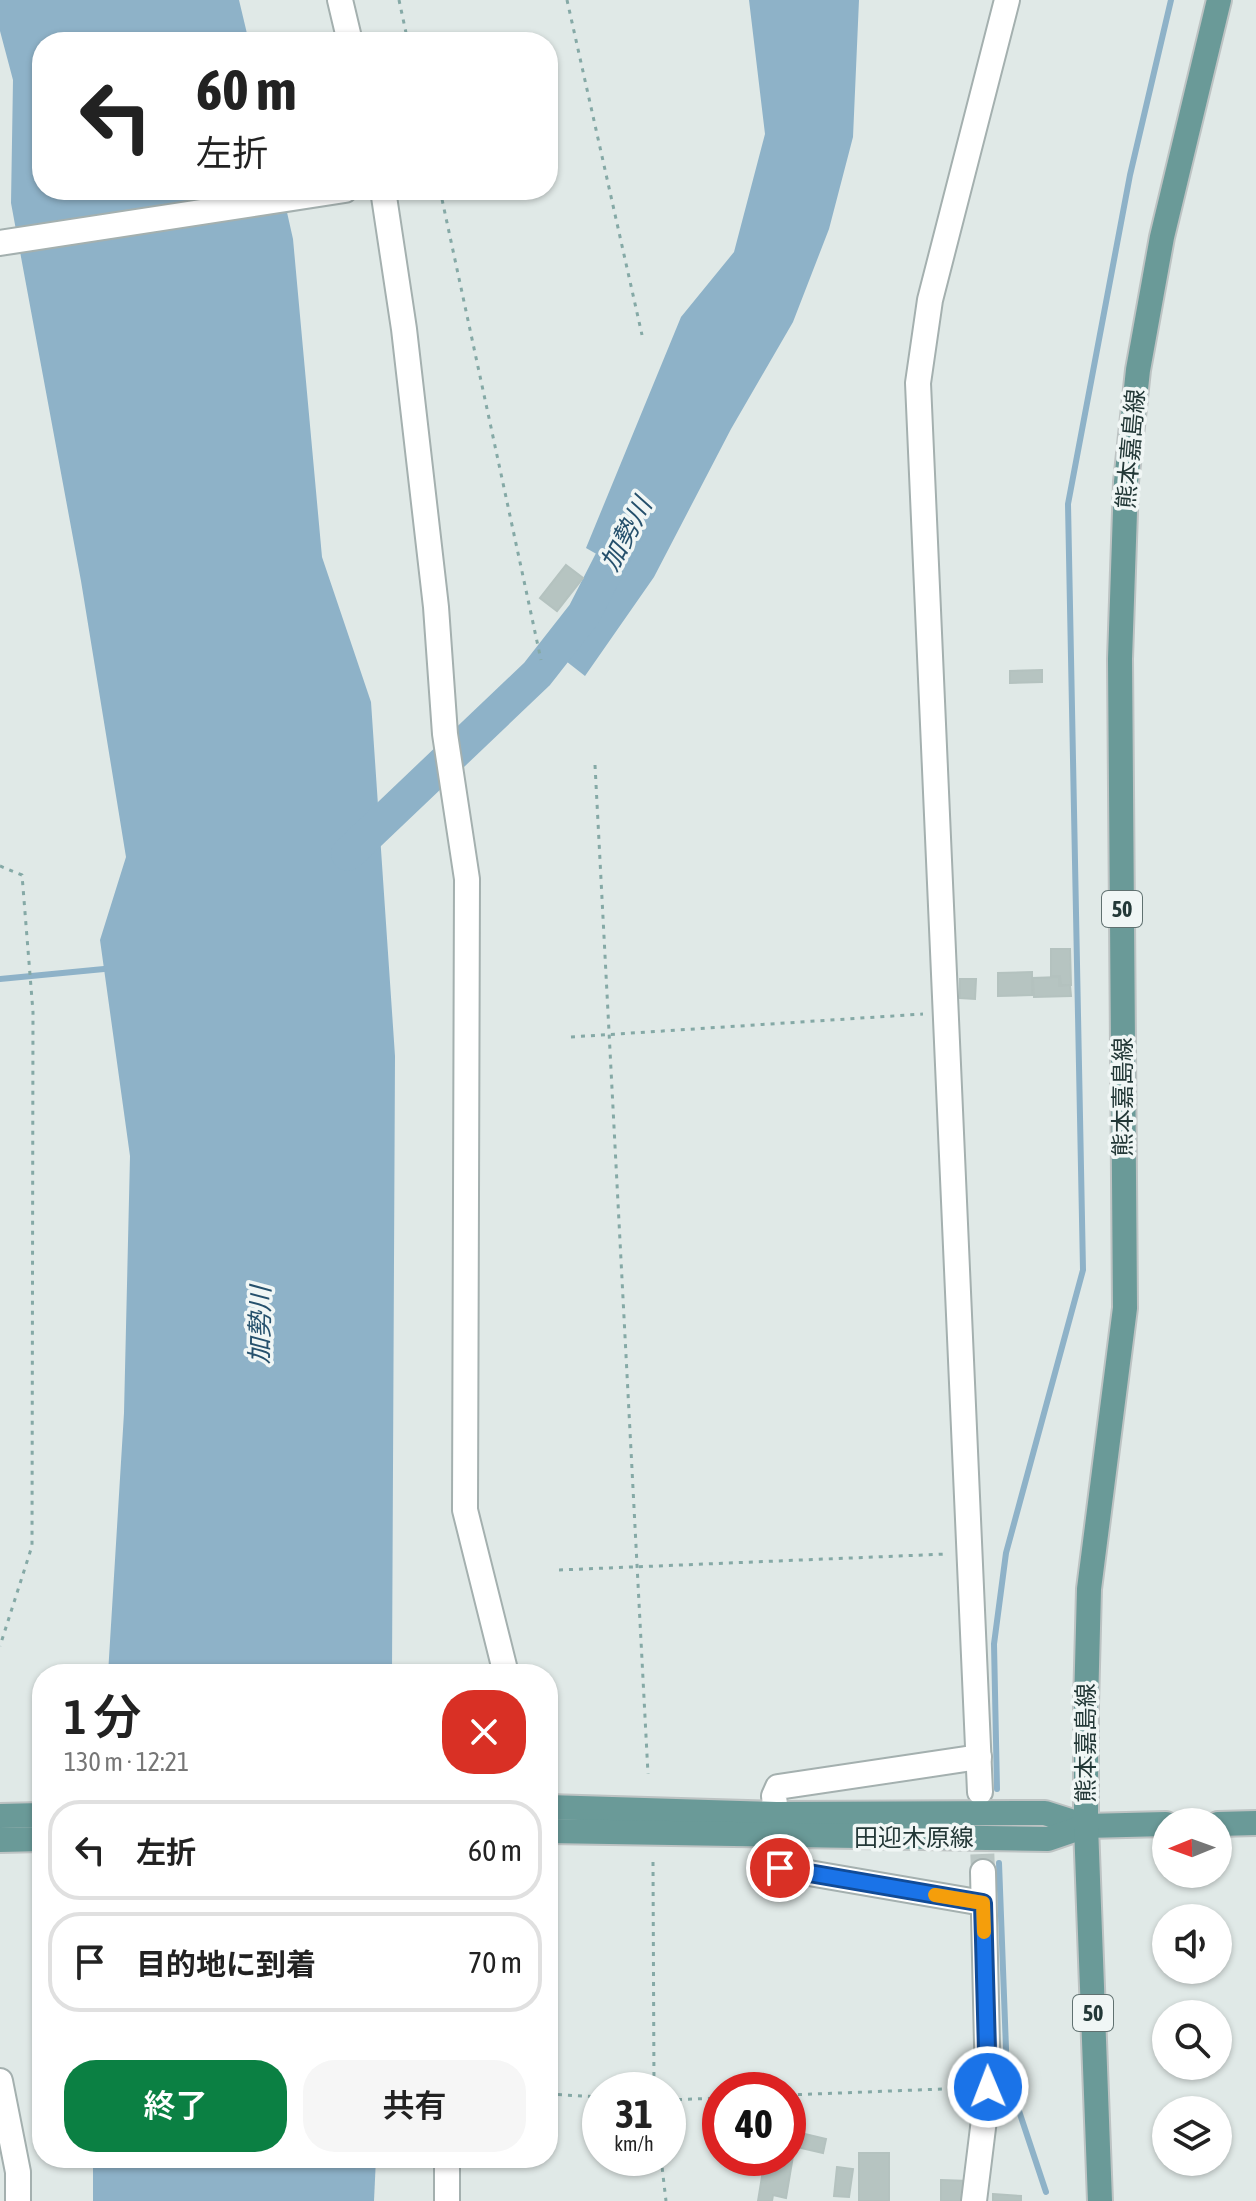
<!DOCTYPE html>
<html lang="ja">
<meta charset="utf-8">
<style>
:root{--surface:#fff;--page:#f6f6f6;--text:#222;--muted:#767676;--line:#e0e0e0;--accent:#0b8043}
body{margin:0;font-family:"Asap Condensed","Noto Sans JP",sans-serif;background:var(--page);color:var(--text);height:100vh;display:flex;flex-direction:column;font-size:30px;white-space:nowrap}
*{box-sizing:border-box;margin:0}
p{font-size:26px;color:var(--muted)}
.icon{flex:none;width:44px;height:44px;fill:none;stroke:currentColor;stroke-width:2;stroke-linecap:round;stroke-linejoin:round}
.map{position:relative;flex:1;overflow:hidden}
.side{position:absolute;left:32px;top:1664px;width:526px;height:504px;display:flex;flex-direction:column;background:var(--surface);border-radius:32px;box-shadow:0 2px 6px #0004}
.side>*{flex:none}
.banner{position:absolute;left:32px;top:32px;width:526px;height:168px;border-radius:32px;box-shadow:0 2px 6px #0004;background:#fff;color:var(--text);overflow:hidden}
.needle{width:52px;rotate:269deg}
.buttons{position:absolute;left:1152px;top:1808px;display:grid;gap:16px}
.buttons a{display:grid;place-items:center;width:80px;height:80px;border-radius:50%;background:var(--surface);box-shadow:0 2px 6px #0004;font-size:40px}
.speed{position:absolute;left:582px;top:2072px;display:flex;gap:16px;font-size:40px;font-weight:700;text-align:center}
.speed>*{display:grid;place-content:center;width:104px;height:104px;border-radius:50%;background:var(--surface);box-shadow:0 2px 6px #0004;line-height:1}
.speed small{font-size:20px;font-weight:400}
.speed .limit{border:12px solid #d22;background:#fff;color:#111}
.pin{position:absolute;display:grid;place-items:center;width:68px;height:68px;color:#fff;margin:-34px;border:4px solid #fff;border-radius:50%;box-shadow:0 2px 8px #0007}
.me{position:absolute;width:88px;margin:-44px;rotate:359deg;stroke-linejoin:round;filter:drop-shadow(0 0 6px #0008)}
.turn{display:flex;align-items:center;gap:28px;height:168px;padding:0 32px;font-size:36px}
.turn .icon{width:104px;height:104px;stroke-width:2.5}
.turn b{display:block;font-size:56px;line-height:68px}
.round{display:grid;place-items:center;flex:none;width:84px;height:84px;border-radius:32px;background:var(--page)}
.summary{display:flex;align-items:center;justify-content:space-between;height:136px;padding:0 32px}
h1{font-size:48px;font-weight:600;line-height:60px}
.action{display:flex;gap:16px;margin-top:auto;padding:16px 32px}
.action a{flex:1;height:92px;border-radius:32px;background:var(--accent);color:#fff;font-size:32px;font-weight:600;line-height:92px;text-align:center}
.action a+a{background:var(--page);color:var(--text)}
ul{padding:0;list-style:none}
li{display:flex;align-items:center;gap:24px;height:100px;margin:0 16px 12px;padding:0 16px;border:4px solid var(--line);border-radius:32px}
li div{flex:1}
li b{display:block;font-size:30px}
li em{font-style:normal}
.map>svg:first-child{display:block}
.water{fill:#8eb2c8}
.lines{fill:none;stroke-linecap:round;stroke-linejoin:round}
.stream{stroke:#8eb2c8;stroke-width:6}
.river{stroke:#8eb2c8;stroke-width:34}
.building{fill:#b6c4c1;stroke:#b4c2bf;stroke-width:2}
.minor-tunnel{stroke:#bac6c4;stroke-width:24;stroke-dasharray:24 12;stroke-linecap:butt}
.minor-casing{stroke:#a4b0af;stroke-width:28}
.major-casing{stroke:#bdc3c3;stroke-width:28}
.path{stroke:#85a9a6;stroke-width:3;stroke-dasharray:4 6;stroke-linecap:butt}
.minor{stroke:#fff;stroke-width:24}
.major{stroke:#6a9a98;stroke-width:24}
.route-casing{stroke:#114b97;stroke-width:20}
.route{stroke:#1a73e8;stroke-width:14}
.slow{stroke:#f59e0b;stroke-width:14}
.labels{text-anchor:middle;stroke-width:7;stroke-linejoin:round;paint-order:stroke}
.shield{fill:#f0f6f5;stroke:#607170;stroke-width:2}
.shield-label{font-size:22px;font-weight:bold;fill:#233837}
.street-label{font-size:24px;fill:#233837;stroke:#f0f6f5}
.water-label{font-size:26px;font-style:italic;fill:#25506c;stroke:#f0f6f5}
</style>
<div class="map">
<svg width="1256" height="2201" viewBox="0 0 1256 2201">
<rect width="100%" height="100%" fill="#e0e9e7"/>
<g class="water">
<polygon points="0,0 239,0 249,42 42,42 42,190 282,190 293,239 322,557 371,702 395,1056 392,1674 108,1674 124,1413 130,1156 100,940 126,857 81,581 11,203 13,80 0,31"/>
<polygon points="749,0 859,0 853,137 829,229 793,322 731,429 654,577 585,676 557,654 614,581 614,564 586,548 681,317 734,252 765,134"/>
<polygon points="93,2158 376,2158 374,2201 93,2201"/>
</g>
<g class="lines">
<g class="stream">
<polyline points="0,979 104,969"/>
<polyline points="997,1789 994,1644 1006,1553 1083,1270 1068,504 1130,175 1171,0"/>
<polyline points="999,1863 1007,2075 1046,2192"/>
</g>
<polyline class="river" points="348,854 537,674 584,614 632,520"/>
</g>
<g class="building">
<polygon points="566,565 583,578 557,611 540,598"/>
<polygon points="1042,670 1042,682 1010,683 1010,671"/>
<polygon points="1051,949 1070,949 1071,985 1061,985 1060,976 1051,976"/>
<polygon points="1032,972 1032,995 998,996 998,973"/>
<polygon points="1059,977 1059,986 1070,985 1071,996 1034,997 1033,978"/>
<polygon points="960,979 976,979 975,999 960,998"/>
<polygon points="788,2130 826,2139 823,2153 788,2145"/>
<rect x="859" y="2153" width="30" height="48"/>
<polygon points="788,2155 793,2156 786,2198 773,2195 772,2201 758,2201 765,2158 788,2158"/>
<polygon points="837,2167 853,2169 849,2197 834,2196"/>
<polygon points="941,2180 969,2181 969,2201 941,2201"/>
<polygon points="993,2194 1021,2196 1021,2201 993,2201"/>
</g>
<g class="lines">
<polyline class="minor-tunnel" points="981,1818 983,1872"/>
<defs>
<g id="minor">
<polyline points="340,0 350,42"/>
<polyline points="383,190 404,329 436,607 445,734 467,879 465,1510 506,1674"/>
<polyline points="0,243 345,190"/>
<polyline points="980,1792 918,383 930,300 1007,0"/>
<polyline points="776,1814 774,1796 778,1787 979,1757"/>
<polyline points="766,1837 780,1868 983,1903"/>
<polyline points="0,2081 18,2172 18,2201"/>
<polyline points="447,2201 447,2158"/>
<polyline points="974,2201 988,2087 983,1872"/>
</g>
<g id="major">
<polyline points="548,1807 776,1814 1045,1813 1086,1826"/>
<polyline points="0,1816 42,1815"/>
<polyline points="1218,1824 1256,1823"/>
<polyline points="548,1831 1048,1839 1086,1826 1166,1824"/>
<polyline points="0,1840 42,1839"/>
<polyline points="1100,2201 1086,1826 1086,1705 1089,1589 1125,1308 1120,659 1126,482 1138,370 1162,237 1219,0"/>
</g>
</defs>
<use href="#minor" class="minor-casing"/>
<use href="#major" class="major-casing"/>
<g class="path">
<polyline points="399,0 408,42"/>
<polyline points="567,0 642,335"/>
<polyline points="440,190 541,660"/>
<polyline points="595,765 648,1774"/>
<polyline points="0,866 22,875 33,1012 32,1546 0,1646"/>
<polyline points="571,1037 923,1014"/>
<polyline points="559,1570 947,1554"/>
<polyline points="653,1862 654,2090"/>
<polyline points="548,2094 600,2097"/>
<polyline points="788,2095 968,2088"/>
<polyline points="668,2100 720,2098"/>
<polyline points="661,2158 666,2201"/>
</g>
<use href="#minor" class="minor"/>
<use href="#major" class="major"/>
</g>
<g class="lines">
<defs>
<polyline id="route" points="780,1868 983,1903 988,2087"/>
</defs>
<use href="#route" class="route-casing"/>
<use href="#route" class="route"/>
<polyline class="slow" points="935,1895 983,1903 984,1932"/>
</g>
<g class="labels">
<g class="shield">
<rect x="1102" y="891" width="40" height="36" rx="6"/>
<rect x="1073" y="1995" width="40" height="36" rx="6"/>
</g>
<g class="shield-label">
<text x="1122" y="917">50</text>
<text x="1093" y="2021">50</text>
</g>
<g class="street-label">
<text transform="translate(1131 449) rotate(-85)" y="8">熊本嘉島線</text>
<text transform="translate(1123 1097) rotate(-90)" y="8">熊本嘉島線</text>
<text transform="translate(1086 1743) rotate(-90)" y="8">熊本嘉島線</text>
<text x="914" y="1846">田迎木原線</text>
</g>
<g class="water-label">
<text transform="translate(626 534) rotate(-62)" y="9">加勢川</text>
<text transform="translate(260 1325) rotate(-89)" y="9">加勢川</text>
</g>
</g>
</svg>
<div class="buttons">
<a><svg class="needle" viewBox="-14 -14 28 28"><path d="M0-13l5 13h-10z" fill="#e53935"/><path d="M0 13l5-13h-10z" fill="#767676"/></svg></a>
<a><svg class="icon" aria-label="sound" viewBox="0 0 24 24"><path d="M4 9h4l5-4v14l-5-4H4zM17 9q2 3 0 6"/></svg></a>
<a><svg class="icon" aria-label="search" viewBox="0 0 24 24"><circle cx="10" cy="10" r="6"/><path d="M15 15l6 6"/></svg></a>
<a><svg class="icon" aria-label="layers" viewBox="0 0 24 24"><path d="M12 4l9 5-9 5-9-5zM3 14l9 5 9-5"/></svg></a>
</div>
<div class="speed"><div>31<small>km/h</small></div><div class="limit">40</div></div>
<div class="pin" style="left:780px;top:1868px;background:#d93025"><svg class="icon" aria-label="arrive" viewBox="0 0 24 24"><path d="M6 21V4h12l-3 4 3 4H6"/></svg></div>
<svg class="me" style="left:988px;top:2087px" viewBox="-20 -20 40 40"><circle r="17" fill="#1a73e8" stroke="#fff" stroke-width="3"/><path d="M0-11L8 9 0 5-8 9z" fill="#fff"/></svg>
<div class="banner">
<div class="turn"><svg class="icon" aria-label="left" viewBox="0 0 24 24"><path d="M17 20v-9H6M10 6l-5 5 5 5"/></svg><div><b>60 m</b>左折</div></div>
</div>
<section class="side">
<div class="summary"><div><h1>1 分</h1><p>130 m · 12:21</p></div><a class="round" style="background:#d93025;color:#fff"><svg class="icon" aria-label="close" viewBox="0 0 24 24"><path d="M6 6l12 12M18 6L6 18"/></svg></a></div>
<ul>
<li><svg class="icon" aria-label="left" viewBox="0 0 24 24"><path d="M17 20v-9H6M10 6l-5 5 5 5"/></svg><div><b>左折</b></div><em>60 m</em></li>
<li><svg class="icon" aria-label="arrive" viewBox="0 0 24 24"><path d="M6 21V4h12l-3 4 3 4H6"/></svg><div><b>目的地に到着</b></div><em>70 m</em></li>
</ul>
<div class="action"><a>終了</a><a>共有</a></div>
</section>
</div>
